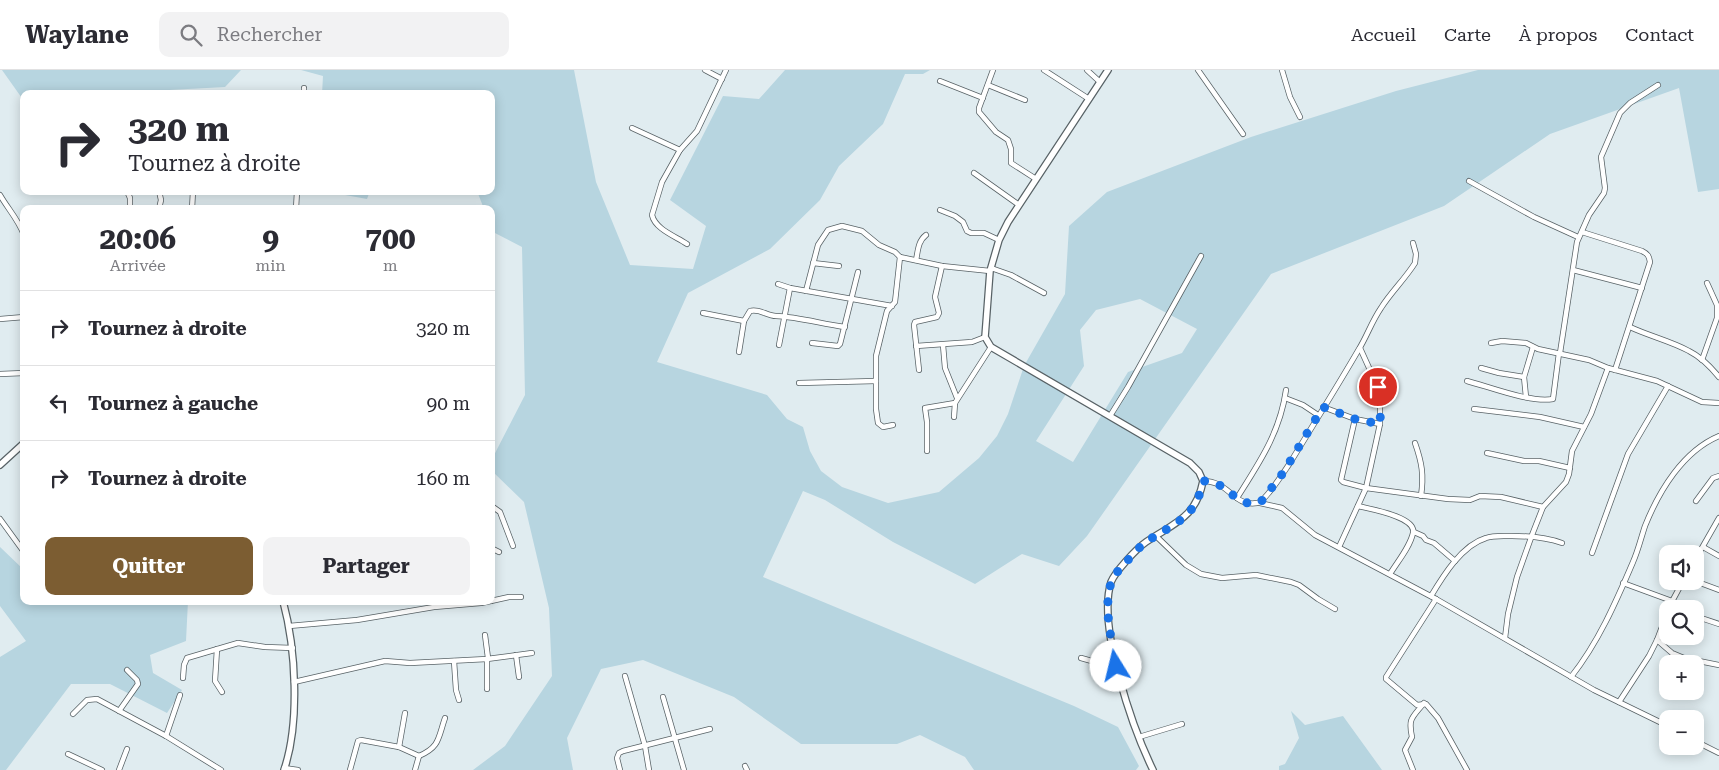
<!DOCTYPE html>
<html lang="fr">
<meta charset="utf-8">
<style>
:root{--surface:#fff;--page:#f2f2f3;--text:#2b2b33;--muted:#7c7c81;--line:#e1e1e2;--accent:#7c5d32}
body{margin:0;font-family:"Roboto Serif",serif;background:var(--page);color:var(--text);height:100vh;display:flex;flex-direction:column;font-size:19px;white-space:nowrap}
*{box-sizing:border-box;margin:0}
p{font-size:16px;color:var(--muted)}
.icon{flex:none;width:28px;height:28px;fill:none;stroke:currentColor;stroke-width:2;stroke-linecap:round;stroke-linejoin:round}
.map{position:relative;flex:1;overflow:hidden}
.drawer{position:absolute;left:20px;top:135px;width:475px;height:400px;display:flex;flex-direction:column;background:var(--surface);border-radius:10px;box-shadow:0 2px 12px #0003}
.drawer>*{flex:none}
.guide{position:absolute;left:20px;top:20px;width:475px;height:105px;border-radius:10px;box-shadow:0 2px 12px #0003;background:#fff;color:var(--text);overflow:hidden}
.buttons{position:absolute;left:1659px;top:475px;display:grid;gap:10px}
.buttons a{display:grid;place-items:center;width:45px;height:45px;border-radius:10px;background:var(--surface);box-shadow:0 2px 12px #0003;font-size:25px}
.pin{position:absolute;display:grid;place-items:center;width:42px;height:42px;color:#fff;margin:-21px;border:2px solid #fff;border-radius:50%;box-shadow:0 1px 5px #0007}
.me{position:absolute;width:55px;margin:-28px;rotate:351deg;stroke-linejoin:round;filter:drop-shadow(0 0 4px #0008)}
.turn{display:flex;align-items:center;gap:18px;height:105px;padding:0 25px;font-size:22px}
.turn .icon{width:65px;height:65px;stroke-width:2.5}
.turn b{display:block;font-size:35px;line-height:42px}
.eta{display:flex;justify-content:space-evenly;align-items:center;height:85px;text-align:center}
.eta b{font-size:30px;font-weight:700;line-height:35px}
.primary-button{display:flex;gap:10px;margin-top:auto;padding:10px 25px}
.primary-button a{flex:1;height:58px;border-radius:10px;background:var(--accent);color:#fff;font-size:20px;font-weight:700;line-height:58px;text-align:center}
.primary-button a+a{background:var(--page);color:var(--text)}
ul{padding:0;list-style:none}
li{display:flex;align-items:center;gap:15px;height:75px;padding:0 25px;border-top:1px solid var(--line)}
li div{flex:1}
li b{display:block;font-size:19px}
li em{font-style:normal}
header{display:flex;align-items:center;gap:30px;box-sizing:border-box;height:70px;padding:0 25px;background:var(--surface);border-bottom:1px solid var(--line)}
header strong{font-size:24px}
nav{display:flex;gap:28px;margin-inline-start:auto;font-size:18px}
.search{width:350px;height:45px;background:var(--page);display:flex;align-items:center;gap:12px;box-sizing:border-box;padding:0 18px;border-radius:10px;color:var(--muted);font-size:19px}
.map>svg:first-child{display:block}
.green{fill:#b7d5e0;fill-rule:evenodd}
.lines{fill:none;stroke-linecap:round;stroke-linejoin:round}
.street-casing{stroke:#586266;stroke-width:6}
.secondary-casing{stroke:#586266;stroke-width:8}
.street{stroke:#fff;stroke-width:4.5}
.secondary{stroke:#fff;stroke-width:5.5}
.route{stroke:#1a73e8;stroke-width:9;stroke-dasharray:0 16.2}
</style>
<header>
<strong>Waylane</strong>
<div class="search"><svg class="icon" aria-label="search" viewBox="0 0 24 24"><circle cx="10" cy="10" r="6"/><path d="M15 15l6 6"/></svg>Rechercher</div>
<nav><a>Accueil</a><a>Carte</a><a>À propos</a><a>Contact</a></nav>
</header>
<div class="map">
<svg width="1719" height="700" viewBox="0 0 1719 700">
<rect width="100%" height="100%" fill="#e0ecf0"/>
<g class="green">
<polygon points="2,0 241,0 225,17 95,24 24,24 24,31"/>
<path d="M 301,0 L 574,0 L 596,112 L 630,195 L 693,199 L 706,156 L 670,130 L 723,26 L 759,29 L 785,0 L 930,0 L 923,4 L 905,4 L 883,54 L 839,96 L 820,130 L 770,179 L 688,223 L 657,292 L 767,325 L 787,349 L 803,357 L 810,381 L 821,401 L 842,417 L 888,433 L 939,422 L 979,388 L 997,366 L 1008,344 L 1024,296 L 1065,224 L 1069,156 L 1107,122 L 1251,67 L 1396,21 L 1478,0 L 1719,0 L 1719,119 L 1698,122 L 1679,18 L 1550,64 L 1444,136 L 1271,204 L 1087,466 L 1059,496 L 1022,484 L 975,514 L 893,472 L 825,430 L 803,421 L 763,507 L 1074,636 L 1118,657 L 1139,696 L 1136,700 L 974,700 L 965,687 L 920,665 L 897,674 L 801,674 L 734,627 L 643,590 L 601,599 L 567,668 L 573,700 L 473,700 L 505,676 L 552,606 L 549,538 L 524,432 L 491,400 L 491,391 L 525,325 L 522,177 L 493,162 L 491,139 L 484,139 L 477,121 L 491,121 L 491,24 L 322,24 L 323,6 ZM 1140,229 L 1197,259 L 1182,283 L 1128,302 L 1073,392 L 1036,371 L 1084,296 L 1080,260 L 1096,240 Z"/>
<polygon points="323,121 370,121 367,129"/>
<polygon points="0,477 24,500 24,531 188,531 186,571 150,585 153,603 182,620 167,643 110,614 71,614 6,700 0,700 0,587 26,571 0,536"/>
<polygon points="1291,641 1305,655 1343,646 1382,700 1279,700 1279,696 1285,694 1299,668"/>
</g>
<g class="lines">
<defs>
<g id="street">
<polyline points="705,0 722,9"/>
<polyline points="993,0 979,38 979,42 996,62 1008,70 1011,79 1011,93 1036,109"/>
<polyline points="1044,0 1089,29"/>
<polyline points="1087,0 1100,12"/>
<polyline points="1198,0 1243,64"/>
<polyline points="1282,0 1290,27 1300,47"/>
<polyline points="940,11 983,28"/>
<polyline points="988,15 1025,30"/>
<polyline points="304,24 304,18"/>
<polyline points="632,58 680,80"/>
<polyline points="974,103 1019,135"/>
<polyline points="1469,111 1534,147 1578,167"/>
<polyline points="127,121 130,128 130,139"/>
<polyline points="159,121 161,130 159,139"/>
<path d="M 0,125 C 8,139 18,149 24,165"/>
<polyline points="192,139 193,121"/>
<polyline points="296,139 297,121"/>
<polyline points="940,140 955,146 963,152 967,161 971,163 984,163 999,170"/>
<path d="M 1582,162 L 1642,181 C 1648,184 1649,186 1650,192 L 1615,300"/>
<path d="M 687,174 C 675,166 655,159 652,145 L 662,112 L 680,80 L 697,61 L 726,0"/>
<path d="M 916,190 C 918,181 918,171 926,165"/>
<polyline points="813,193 839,196"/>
<polyline points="991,198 1011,205 1044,223"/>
<polyline points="1573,200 1642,218"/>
<polyline points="778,214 790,218 892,236"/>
<polyline points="806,221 818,175 828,160 842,156 862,161 879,175 895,182 900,187"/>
<polyline points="703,243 744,251"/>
<polyline points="0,249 24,247"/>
<path d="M 1630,257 C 1649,266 1671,271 1689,281 C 1701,287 1710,296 1719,307"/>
<polyline points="812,273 838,276 840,274 858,202"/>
<polyline points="1491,273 1502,271 1526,273 1538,279 1589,290 1608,298 1657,311 1702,332 1719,333"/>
<polyline points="779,275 790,218"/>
<polyline points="943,275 945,298 957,328"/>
<polyline points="916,276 972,272 985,267"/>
<path d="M 739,282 L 744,251 L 750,241 C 759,238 767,246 776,246 C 799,247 822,254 845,257"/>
<polyline points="1560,283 1577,172 1589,145 1604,123 1605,118 1601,87 1620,43 1630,33 1658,15"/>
<polyline points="1702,290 1717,248 1717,235 1707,213"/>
<polyline points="1481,298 1499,303 1524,307"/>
<polyline points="919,300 914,255 915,252 937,247 939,243 935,227 942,196"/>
<polyline points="0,304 24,303"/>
<path d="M 1467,311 C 1490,317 1530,333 1553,329 L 1559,283"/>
<polyline points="799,313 876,311"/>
<polyline points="1526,327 1524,307 1533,277"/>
<polyline points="1285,328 1303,335 1318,345"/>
<polyline points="1323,337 1355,349 1380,354"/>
<polyline points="1474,339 1540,347 1584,357"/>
<polyline points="1110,346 1128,317 1201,186"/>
<polyline points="954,347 955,333"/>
<polyline points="1355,349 1341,410 1343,412 1366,418 1448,429 1470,430 1480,426 1501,427 1543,437"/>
<polyline points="893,355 883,357 878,353 876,339 876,286 887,241 895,232 900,187 942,196 990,201"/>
<path d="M 1415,373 C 1422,393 1424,405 1421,426"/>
<polyline points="927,381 927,352 925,338 955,333 991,277"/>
<polyline points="1487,383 1524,391 1539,391 1570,398"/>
<path d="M 1203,411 C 1230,411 1233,437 1257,433 C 1265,432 1285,400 1290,393 C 1313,355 1337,317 1359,279 C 1367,266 1372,251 1381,238 C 1391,222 1405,209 1415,193 L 1416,184 L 1413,173"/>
<path d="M 1237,428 C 1259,393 1280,363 1286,320"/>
<polyline points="1696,431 1713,408 1719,406"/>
<polyline points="1260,433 1282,438 1315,465 1436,529 1594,620 1668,656"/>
<path d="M 1358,436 C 1370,439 1417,447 1413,463 C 1410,477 1398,491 1390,504"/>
<polyline points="491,438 493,437 500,442 513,476"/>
<polyline points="0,449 24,482"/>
<polyline points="1414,462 1423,466 1426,470 1434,473 1455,491"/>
<polyline points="1157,467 1186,495 1201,504 1222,508 1256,505 1291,512 1299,515 1318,529 1335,539"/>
<polyline points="1339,477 1366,418 1380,354 1380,322 1360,278"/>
<polyline points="1703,477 1719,486"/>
<polyline points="491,478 499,482"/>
<polyline points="1592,483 1628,384 1668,316"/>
<polyline points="1695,490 1719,448"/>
<polyline points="1695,511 1719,520"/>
<polyline points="1623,513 1672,531"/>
<path d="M 1431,526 C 1443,506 1462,475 1486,468 C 1494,465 1504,466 1512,466 C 1530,466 1545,467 1562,473"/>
<polyline points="1436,529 1386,607 1386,609 1417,635 1426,634 1438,648 1467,700"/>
<polyline points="491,531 509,527 521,527"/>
<polyline points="1668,539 1683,511"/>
<polyline points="1695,546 1719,554"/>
<polyline points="289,556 357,550 434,537 481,533 491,531"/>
<polyline points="485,565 488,588"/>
<polyline points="1505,568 1508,544 1517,507 1532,465 1543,437 1566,412 1569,404 1572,381 1591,344 1608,298"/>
<polyline points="1657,570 1672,583 1684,588 1719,595"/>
<polyline points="217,579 215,611 222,622"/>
<polyline points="516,585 519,607"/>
<polyline points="1081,588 1106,595 1116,596"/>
<polyline points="487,589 487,619"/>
<polyline points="454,591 456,620 459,630"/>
<polyline points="625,606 645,676 649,700"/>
<path d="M 1571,607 C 1598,573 1616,532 1633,492 C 1638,481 1641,468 1645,456 C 1659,421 1683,381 1719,366"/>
<polyline points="183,608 184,595 187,588 238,573 265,577 293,578"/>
<polyline points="294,612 385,591 410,593 487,589 532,583"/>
<polyline points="663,627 684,700"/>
<polyline points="1619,632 1649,586 1657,570 1668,541"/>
<polyline points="119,641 138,614 137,610 127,600"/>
<polyline points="73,644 87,630 97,629 166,666 221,700"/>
<polyline points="166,666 180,625"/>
<polyline points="1139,667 1182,654"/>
<polyline points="1695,671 1719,683"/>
<polyline points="399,677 405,643"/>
<polyline points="68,684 102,700"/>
<path d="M 419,686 C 440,677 438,668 445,648"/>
<polyline points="745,696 747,700"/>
<polyline points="284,698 298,700"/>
<polyline points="119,700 127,679"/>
<polyline points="350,700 358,671 361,670 399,677 419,686"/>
<polyline points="415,700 419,686"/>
<polyline points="620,700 617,688 619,683 623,681 710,659"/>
<path d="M 1413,700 L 1405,680 L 1412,667 C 1408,648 1412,648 1424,633"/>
</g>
<g id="secondary">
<path d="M 1108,0 L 1008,152 L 999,170 L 990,201 L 985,267 L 991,277 L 1190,393 L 1199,402 L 1203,411 C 1196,448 1174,453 1146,472 C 1136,479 1115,502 1111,512 C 1097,557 1133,659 1153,700"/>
<polyline points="0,395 24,373"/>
<path d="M 283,531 C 296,579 300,653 284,700"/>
</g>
</defs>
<use href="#street" class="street-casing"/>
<use href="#secondary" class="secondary-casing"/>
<use href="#street" class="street"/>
<use href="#secondary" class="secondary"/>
</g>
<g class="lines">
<path class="route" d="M 1116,596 C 1112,570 1103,539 1111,513 C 1114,505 1121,497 1127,491 C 1133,485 1139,477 1146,472 C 1174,453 1196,449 1203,411 C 1230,411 1233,438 1260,433 L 1283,403 L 1323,337 L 1355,349 L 1380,354 L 1381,328 L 1378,317"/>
</g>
</svg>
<div class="buttons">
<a><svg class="icon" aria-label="sound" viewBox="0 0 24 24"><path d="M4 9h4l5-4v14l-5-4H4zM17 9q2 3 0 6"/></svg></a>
<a><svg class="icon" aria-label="search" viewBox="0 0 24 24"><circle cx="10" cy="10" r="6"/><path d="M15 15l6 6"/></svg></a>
<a>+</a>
<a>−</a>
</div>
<div class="pin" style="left:1378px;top:317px;background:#d93025"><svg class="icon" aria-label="arrive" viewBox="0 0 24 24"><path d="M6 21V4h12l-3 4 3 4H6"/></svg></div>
<svg class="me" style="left:1116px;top:596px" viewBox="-20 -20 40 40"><circle r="19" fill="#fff"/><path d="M0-13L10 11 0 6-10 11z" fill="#1a73e8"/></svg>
<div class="guide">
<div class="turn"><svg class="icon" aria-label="right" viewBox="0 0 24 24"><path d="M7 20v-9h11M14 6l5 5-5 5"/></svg><div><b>320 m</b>Tournez à droite</div></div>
</div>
<section class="drawer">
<div class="eta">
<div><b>20:06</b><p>Arrivée</p></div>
<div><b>9</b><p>min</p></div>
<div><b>700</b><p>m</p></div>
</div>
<ul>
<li><svg class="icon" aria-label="right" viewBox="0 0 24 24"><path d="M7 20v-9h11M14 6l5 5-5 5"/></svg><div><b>Tournez à droite</b></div><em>320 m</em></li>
<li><svg class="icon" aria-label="left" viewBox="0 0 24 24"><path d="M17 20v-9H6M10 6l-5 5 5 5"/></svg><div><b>Tournez à gauche</b></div><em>90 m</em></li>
<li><svg class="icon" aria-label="right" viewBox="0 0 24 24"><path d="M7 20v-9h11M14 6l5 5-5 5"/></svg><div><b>Tournez à droite</b></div><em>160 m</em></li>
</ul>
<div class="primary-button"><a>Quitter</a><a>Partager</a></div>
</section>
</div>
